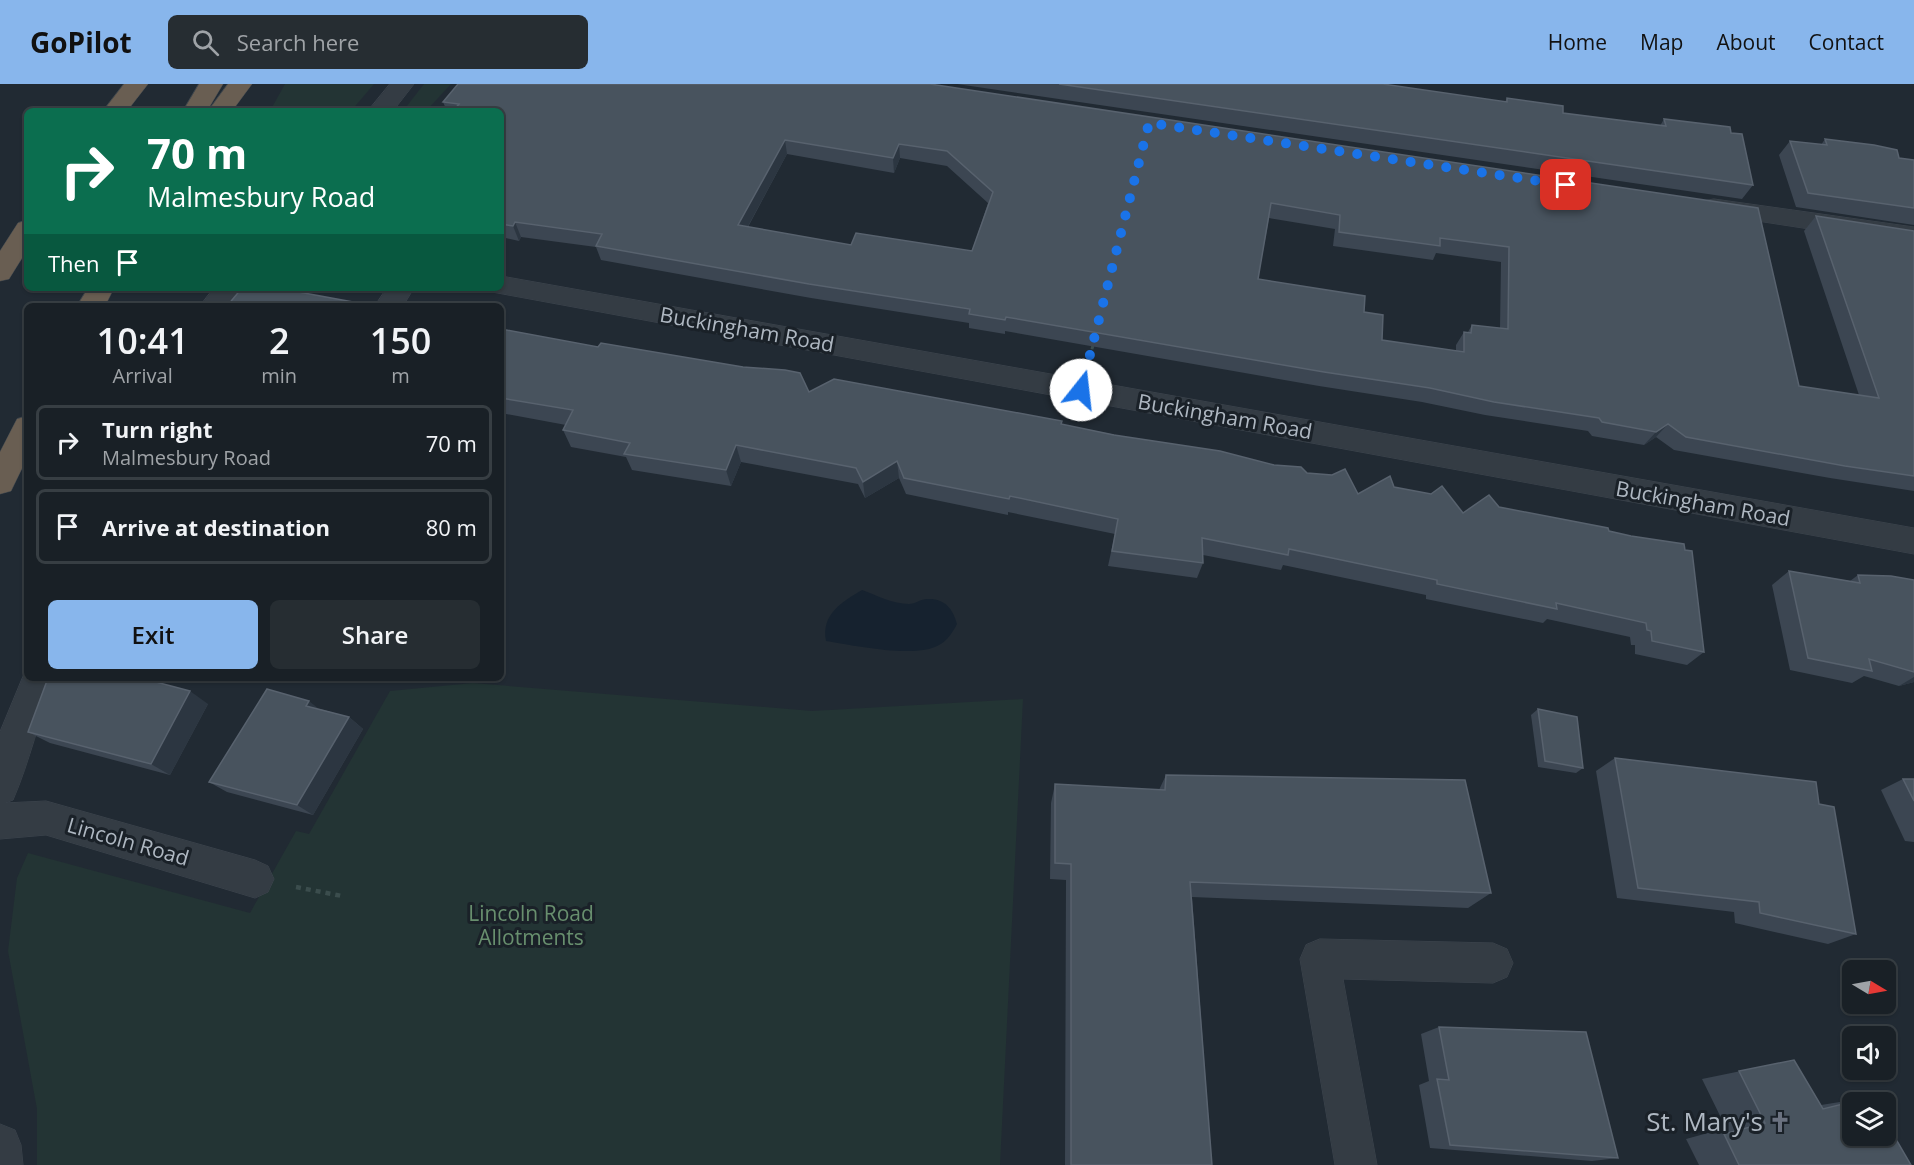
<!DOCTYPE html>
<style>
:root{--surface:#192026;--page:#262d32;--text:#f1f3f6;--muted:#9fa3a7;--line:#373e43;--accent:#88b6ec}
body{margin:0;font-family:"Open Sans",sans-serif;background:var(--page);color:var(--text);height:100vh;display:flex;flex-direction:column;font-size:22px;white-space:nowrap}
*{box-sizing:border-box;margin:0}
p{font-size:20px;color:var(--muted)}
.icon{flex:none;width:33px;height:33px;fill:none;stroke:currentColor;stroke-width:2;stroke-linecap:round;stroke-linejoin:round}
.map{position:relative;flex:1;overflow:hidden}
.sheet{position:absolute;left:24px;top:219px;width:480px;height:378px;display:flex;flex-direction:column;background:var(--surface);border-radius:9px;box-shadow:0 2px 4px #0004,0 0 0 2px var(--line)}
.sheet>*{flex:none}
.guide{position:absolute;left:24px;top:24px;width:480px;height:183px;border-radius:9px;box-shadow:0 2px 4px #0004,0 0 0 2px var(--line);background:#0b6e4f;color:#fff;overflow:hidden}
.needle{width:39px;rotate:100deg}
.tools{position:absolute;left:1842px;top:876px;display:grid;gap:12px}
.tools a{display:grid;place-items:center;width:54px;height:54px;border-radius:9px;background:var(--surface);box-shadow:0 2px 4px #0004,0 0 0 2px var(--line);font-size:30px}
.pin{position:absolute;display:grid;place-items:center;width:51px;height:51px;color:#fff;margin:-26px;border-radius:12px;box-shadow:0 3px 9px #0006}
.me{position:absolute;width:66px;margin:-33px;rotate:16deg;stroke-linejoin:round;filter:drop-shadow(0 0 4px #0008)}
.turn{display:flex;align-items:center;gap:21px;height:126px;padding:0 24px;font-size:27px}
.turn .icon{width:78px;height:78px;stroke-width:2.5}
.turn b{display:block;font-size:42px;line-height:51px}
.then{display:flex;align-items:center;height:57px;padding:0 24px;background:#0003;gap:12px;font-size:22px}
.eta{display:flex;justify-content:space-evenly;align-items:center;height:102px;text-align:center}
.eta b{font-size:36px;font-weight:600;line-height:42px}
.button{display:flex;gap:12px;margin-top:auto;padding:12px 24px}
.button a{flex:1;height:69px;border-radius:9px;background:var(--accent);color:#111;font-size:24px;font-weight:600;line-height:69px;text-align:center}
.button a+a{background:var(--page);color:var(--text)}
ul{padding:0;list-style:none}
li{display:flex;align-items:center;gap:18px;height:75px;margin:0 12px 9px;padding:0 12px;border:3px solid var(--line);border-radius:9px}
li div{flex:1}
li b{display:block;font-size:22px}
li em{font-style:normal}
header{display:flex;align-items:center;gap:36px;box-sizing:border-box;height:84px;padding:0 30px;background:var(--accent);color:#111}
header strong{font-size:28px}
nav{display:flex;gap:33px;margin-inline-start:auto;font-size:21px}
.search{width:420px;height:54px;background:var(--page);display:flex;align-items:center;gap:15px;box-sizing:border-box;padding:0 21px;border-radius:9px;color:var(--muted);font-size:22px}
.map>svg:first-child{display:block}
.green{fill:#233434}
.water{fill:#16222f}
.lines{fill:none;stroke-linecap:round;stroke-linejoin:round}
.minor-casing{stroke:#3d454e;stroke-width:1}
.highway-casing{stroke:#3e474f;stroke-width:1}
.path-far1{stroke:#3b4d4d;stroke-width:3;stroke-dasharray:4 4;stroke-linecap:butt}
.path{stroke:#3b4d4d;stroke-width:4.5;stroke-dasharray:5 5;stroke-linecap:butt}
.minor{fill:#343c44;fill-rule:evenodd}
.highway{fill:#695e52;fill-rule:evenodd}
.wall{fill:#3c4652;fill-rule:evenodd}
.shaded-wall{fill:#2c3641}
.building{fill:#48535e;stroke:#58626e;stroke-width:1.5;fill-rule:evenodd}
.route{stroke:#1a73e8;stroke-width:10;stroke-dasharray:0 18}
.labels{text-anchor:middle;stroke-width:6;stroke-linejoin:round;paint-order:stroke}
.street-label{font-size:21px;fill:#aeb7c1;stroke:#1a2128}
.park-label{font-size:21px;fill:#688f6e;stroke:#1a2128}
.near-poi-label{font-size:26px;fill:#aeb7c1;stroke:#1a2128;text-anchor:end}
</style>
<header>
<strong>GoPilot</strong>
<div class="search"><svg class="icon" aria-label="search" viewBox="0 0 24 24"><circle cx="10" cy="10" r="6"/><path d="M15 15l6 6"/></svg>Search here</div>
<nav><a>Home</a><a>Map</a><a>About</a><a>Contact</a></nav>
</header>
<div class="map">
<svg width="1914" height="1081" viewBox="0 0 1914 1081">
<rect width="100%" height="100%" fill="#212a33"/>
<g class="green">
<polygon points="285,0 374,0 351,27 270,27"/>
<polygon points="424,0 451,0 426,27 403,27"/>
<polygon points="473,599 812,627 1023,615 1000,1081 37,1081 37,1025 8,867 17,794 28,769 250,829 296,747 309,750 390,607"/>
</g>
<path class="water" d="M 862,506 C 876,511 893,520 909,520 C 915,520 921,515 927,515 C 945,514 953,525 957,540 C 953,548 947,557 939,561 C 916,575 852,561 826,557 C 821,530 842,518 862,506 Z"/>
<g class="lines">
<defs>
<g id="minor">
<polygon points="390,0 414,0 393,27 368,27"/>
<polygon points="1714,115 1914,143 1914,161 1705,129 1701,123 1705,117"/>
<polygon points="501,192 1914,444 1914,470 492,208 489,204 501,204"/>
<polygon points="214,204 242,204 229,222 200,222"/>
<polygon points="387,204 414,204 403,222 375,222"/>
<path d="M 27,583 L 27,594 L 55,594 C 39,634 30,677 13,716 L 5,719 L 46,717 L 255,776 L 268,782 L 274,795 L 268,808 L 255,814 L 46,751 L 0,755 L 0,648 Z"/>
<polygon points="1320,855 1493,859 1507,865 1513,879 1507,893 1493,899 1343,895 1377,1081 1335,1081 1300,875 1306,861"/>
<polygon points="0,1040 15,1046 21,1061 23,1081 0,1081"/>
</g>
<g id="highway">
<polygon points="124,0 148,0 127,27 103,27"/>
<polygon points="199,0 223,0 207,27 183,27"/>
<polygon points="228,0 252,0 232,27 208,27"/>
<polygon points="27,136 27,166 9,195 0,197 0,167 18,139"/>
<polygon points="88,204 114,204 105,222 77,222"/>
<polygon points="27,332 27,374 11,407 0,410 0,368 17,335"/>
</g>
</defs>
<use href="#minor" class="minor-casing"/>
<use href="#highway" class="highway-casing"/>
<polyline class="path-far1" points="1090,273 1094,257"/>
<polyline class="path" points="296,803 342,812"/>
<use href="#minor" class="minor"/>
<use href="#highway" class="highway"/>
</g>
<g class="wall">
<polygon points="957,0 1383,0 1505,18 1507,14 1563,29 1660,42 1664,35 1731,49 1753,101 1742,115"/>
<path d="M 443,18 L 1758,124 L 1799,302 L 1859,311 L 1804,147 L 1816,132 L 1914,147 L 1914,407 L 1830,394 L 1674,366 L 1656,353 L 1644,361 L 1592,352 L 1588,347 L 1485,331 L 1422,318 L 1319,302 L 1005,247 L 1005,250 L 969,244 L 969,239 L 811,214 L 601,176 L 596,163 L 521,153 L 519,157 L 501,153 L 501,27 L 447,27 ZM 787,70 L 894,89 L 900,74 L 947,82 L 988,119 L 972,167 L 851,161 L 748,143 ZM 1269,134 L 1335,145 L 1333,162 L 1433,176 L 1436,169 L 1501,178 L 1500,244 L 1472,241 L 1468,248 L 1464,248 L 1456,261 L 1456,267 L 1382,256 L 1364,228 L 1258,195 Z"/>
<polygon points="1825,55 1899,74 1914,76 1914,141 1796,123 1779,71 1790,57 1821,61"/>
<polygon points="501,245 809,308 1061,340 1307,389 1358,410 1394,403 1463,429 1499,423 1609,447 1704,568 1687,581 1635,570 1635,561 1631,561 1630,553 1547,535 1543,539 1426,515 1426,511 1283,481 1281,486 1203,471 1203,479 1197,494 1108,482 1115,450 1008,428 1008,431 906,410 899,394 865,414 858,400 741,378 731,402 632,386 626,373 571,363 563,346 566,341 501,329"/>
<polygon points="1789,487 1850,497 1858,491 1914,496 1914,598 1899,602 1864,592 1852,599 1790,586 1772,501"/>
<polygon points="208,620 170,691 50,659 28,648"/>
<polygon points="320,625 349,633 363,645 313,731 227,708 209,698"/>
<polygon points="1538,625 1583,684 1576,689 1538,683 1531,631"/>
<polygon points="1615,674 1819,720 1856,850 1828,860 1735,839 1734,828 1617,814 1596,687"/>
<polygon points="1166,691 1491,809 1468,824 1192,813 1212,1081 1065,1081 1066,796 1050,795 1051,719 1055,700 1159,706"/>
<polygon points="1903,695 1914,695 1914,758 1905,757 1881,706"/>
<polygon points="1439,943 1618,1074 1592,1077 1430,1064 1419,1001 1429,997 1421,950"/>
<polygon points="1794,976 1821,1021 1871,1013 1911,1081 1699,1081 1686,1055 1726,1044 1702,995"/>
</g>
<g class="shaded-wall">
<polygon points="785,56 787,70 741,155 738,141"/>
<polygon points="899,60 900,74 894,89 893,74"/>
<polygon points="515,138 521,153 519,157 513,142"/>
<polygon points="1668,340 1656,353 1644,361 1656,348"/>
<polygon points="736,361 741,378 731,402 726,386"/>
<polygon points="897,377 899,394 865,414 863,398"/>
<polygon points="1914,593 1914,598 1899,602"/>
<polygon points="190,607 208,620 170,691 151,680"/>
<polygon points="309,617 324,629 306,622"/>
<polygon points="349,633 363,645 313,731 297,721"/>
</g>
<g class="building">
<path d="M 458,0 L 930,0 L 1758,124 L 1799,302 L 1879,314 L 1816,132 L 1914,147 L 1914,392 L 1845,382 L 1686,353 L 1668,340 L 1656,348 L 1602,338 L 1599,334 L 1494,318 L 1430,304 L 1324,288 L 1006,233 L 1005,236 L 969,230 L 970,225 L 809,200 L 596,162 L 602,150 L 515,138 L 513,142 L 501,140 L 501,27 L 453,27 L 459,20 L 443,18 ZM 785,56 L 893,74 L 899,60 L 947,67 L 993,108 L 972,167 L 856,149 L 851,161 L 738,141 ZM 1271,119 L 1340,131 L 1339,148 L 1440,162 L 1440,154 L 1509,163 L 1508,245 L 1472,241 L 1471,249 L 1464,248 L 1464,268 L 1382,256 L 1383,231 L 1364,228 L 1365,212 L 1258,195 Z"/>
<polygon points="1059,0 1383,0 1507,18 1507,14 1563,22 1563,29 1666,42 1664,35 1730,43 1731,49 1742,50 1753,101"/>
<polygon points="1825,55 1874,61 1897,66 1899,74 1914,76 1914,124 1808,109 1790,57 1827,61"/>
<polygon points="242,204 277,204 375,222 227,222"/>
<polygon points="501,245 598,263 601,259 743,283 785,286 800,289 809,308 834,295 1062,337 1061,340 1114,351 1220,367 1274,381 1301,383 1307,389 1332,391 1345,385 1358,410 1390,392 1394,403 1431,410 1442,402 1463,429 1489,411 1499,423 1608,444 1609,447 1631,452 1684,460 1685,466 1692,467 1704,568 1652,557 1651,547 1647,546 1646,539 1556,519 1557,525 1437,500 1437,496 1289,465 1288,471 1202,454 1203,479 1112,467 1118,435 1010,412 1009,415 904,394 897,377 863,398 856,384 736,361 726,386 624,370 630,359 563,346 573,326 501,314"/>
<polygon points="1789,487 1860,499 1858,491 1891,492 1914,496 1914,588 1869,575 1872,587 1808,574"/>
<polygon points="48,594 141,594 190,607 151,680 28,648"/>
<polygon points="267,605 309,617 306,622 349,633 297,721 209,698"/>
<polygon points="1538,625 1577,633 1583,684 1545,677"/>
<polygon points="1615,674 1816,698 1819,720 1834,723 1856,850 1760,829 1759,818 1638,804"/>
<polygon points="1166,691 1465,696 1491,809 1190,798 1212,1081 1071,1081 1071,780 1055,779 1055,700 1165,706"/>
<polygon points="1903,695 1914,695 1914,717"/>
<polygon points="1439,943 1586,948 1618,1074 1450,1061 1437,995 1449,996"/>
<polygon points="1794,976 1823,1025 1871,1013 1874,1018 1852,1018 1852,1052 1886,1052 1886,1038 1911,1081 1739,1081 1724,1050 1765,1039 1739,987"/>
</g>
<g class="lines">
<polyline class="route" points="1081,306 1149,39 1566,101"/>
</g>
<defs>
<symbol id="church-bare" viewBox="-9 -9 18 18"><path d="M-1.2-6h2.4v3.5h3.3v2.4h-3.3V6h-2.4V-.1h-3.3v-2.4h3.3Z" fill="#6b7280" stroke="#1a2128" stroke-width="2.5" paint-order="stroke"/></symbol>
</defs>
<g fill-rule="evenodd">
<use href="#church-bare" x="1765" y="1023" width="30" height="30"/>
</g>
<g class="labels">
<g class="street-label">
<text transform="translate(747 246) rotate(10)" y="7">Buckingham Road</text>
<text transform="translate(1225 333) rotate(10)" y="7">Buckingham Road</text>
<text transform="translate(1703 420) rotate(10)" y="7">Buckingham Road</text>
<text transform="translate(128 758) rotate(16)" y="7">Lincoln Road</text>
</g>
<g class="park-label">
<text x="531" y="837">Lincoln Road<tspan x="531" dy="24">Allotments</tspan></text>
</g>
<g class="near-poi-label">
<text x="1763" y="1047">St. Mary's</text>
</g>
</g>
</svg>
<div class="tools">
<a><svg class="needle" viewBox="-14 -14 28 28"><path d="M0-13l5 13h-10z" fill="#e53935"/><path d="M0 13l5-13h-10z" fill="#9fa3a7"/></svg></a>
<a><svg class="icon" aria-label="sound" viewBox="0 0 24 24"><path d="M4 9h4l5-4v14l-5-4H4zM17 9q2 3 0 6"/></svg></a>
<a><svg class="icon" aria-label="layers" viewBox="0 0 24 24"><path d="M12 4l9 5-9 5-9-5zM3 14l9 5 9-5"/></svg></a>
</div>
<div class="pin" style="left:1566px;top:101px;background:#d93025"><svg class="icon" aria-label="arrive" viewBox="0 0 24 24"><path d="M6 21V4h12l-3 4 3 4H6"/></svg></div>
<svg class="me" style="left:1081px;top:306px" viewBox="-20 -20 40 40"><circle r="19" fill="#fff"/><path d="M0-13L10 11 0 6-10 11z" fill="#1a73e8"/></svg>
<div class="guide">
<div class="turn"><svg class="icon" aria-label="right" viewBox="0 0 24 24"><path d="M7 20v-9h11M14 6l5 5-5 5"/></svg><div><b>70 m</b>Malmesbury Road</div></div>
<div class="then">Then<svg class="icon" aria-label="arrive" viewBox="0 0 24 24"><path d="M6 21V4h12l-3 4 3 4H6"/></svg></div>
</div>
<section class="sheet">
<div class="eta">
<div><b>10:41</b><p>Arrival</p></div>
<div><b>2</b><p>min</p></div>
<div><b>150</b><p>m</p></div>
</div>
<ul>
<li><svg class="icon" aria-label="right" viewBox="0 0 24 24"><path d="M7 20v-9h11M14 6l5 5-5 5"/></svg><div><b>Turn right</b><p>Malmesbury Road</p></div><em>70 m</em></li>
<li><svg class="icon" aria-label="arrive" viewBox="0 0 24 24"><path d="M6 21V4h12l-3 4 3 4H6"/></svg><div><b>Arrive at destination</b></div><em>80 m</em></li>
</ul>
<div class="button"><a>Exit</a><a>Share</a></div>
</section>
</div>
